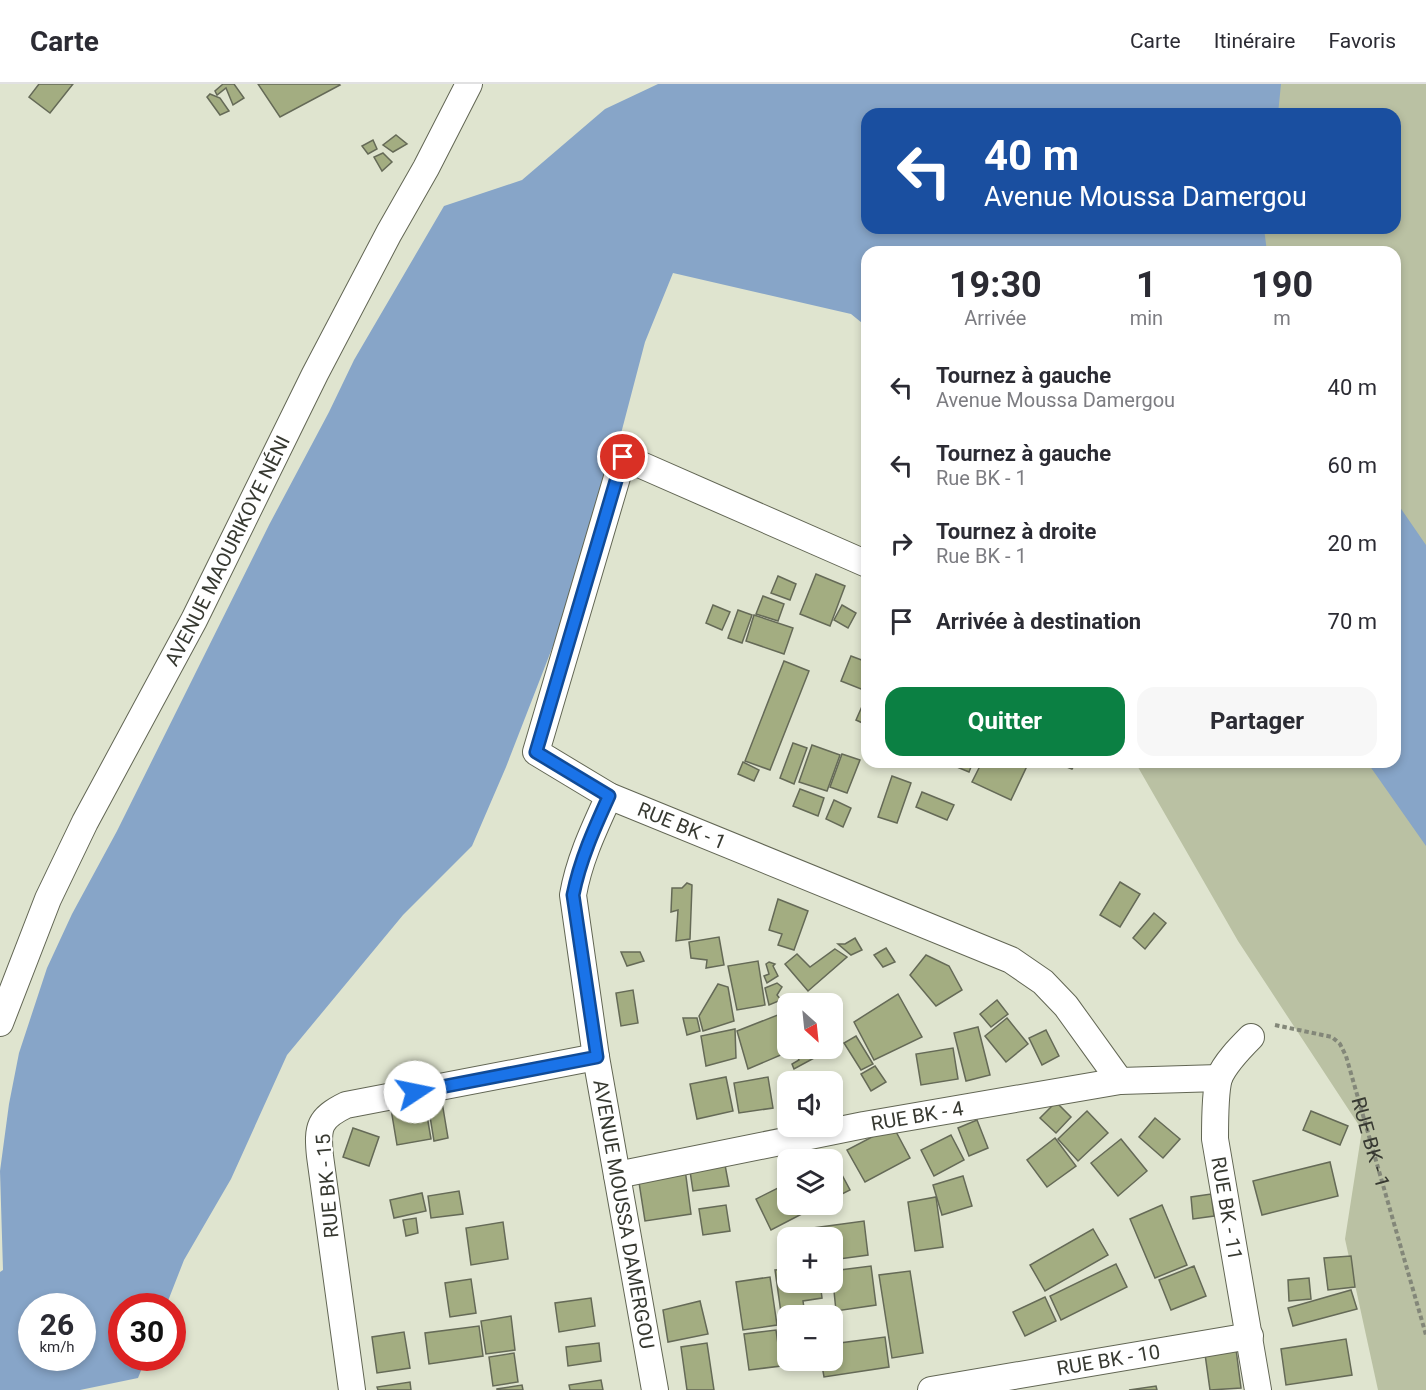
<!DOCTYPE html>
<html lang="fr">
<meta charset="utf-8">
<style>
:root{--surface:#fff;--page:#f7f7f7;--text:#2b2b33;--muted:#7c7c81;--line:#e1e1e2;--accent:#0b8043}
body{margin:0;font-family:Roboto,sans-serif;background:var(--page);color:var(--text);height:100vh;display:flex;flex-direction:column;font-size:22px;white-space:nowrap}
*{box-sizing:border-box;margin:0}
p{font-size:20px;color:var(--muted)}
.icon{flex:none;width:33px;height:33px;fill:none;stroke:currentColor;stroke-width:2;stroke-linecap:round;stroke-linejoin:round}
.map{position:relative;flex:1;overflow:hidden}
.drawer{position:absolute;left:861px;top:162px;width:540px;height:522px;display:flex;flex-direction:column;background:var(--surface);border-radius:18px;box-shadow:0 3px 9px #0003}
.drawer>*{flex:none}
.top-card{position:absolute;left:861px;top:24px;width:540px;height:126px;border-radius:18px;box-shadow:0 3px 9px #0003;background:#1a4fa0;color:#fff;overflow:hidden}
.needle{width:39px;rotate:153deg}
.buttons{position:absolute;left:777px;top:909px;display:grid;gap:12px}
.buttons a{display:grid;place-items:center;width:66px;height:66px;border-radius:12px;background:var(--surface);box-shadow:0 3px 9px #0003;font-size:30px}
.speed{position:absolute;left:18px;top:1209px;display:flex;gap:12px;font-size:30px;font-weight:700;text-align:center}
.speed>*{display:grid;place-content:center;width:78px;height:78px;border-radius:50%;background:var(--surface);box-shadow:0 3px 9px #0003;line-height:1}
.speed small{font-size:15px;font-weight:400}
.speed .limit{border:9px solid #d22;background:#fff;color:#111}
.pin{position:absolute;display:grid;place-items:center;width:51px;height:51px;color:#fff;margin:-26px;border:3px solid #fff;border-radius:50%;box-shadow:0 2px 6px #0007}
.me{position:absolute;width:66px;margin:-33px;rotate:79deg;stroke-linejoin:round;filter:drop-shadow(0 0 4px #0008)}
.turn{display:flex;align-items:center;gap:21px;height:126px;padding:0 24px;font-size:27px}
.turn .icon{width:78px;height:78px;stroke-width:2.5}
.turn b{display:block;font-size:42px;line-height:51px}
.eta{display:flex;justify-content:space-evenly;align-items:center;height:102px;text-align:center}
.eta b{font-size:36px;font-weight:700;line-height:42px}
.button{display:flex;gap:12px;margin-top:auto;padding:12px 24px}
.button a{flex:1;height:69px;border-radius:18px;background:var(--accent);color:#fff;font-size:24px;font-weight:700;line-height:69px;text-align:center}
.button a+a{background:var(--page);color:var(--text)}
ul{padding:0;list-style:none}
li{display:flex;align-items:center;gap:18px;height:78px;padding:0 24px}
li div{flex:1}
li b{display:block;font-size:22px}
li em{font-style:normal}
header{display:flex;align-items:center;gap:36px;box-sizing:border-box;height:84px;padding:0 30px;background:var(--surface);border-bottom:2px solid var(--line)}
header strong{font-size:28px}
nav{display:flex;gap:33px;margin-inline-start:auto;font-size:21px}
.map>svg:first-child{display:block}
.green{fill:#bac1a3}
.water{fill:#87a5c8;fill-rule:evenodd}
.building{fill:#a3ad81;stroke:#656a57;stroke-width:1.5}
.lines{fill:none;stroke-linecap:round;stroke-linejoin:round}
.street-casing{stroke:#626654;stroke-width:28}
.path{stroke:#838779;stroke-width:4;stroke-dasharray:4.5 3;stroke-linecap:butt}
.street{stroke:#fff;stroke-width:26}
.route-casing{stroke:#114b97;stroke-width:15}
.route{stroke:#1a73e8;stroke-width:10}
.labels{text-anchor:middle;stroke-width:4.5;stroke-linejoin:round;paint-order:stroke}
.street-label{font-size:20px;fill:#373931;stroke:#fff}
</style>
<header>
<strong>Carte</strong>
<nav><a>Carte</a><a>Itinéraire</a><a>Favoris</a></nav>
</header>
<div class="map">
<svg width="1426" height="1306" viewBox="0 0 1426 1306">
<rect width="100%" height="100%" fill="#dfe4cf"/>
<polygon class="green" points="1104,0 1426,0 1426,1306 1378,1306 1345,1155 1362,1046 1238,857 1135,678 1395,678 1395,168 1094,168 1091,144 1395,144 1395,30 1101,30"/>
<g class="water">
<path d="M 658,0 L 1281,0 L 1278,30 L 867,30 L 867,144 L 1264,144 L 1267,168 L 867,168 L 867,243 L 851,230 L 673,189 L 645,258 L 591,464 L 506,683 L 472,762 L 403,831 L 287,971 L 231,1095 L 184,1176 L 166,1222 L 122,1222 L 122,1274 L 146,1274 L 138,1294 L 80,1306 L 0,1306 L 0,1188 L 3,1186 L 0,1087 L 9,1020 L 19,969 L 47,884 L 72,830 L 117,747 L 269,441 L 329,328 L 354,276 L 444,122 L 522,96 L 605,25 ZM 32,1222 L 82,1222 L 82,1274 L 32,1274 Z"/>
<polygon points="1395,416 1426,461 1426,762 1367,678 1395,678"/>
</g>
<g class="building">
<polygon points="39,0 73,0 50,29 29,13"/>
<polygon points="223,0 234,0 244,14 233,21 226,4 217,11 215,7"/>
<polygon points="258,0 339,0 340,1 280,33"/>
<polygon points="210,10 220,14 229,27 220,31 207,13"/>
<polygon points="396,51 407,60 393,68 383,61"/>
<polygon points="373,56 377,65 368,70 362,62"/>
<polygon points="383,69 392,78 382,87 374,73"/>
<polygon points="816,490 845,502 830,542 800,530"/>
<polygon points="778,492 796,500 790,516 771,509"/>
<polygon points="763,512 784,520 778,537 756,530"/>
<polygon points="713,521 730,528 722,546 706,539"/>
<polygon points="842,521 856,529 848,544 834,536"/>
<polygon points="738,526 752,531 742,559 728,554"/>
<polygon points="754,531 793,544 784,570 746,557"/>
<polygon points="851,572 867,578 866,607 841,597"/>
<polygon points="784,577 809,587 770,686 745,677"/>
<polygon points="867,611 867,641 856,636"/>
<polygon points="793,659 807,664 794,700 780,694"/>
<polygon points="812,661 840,671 827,707 799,698"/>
<polygon points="842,670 860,676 847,709 830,703"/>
<polygon points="743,678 759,686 754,697 738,690"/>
<polygon points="945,678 973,678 969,688"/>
<polygon points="982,678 1019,678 1027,682 1011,716 972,698"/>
<polygon points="1054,678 1076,678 1072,685"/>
<polygon points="892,692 911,699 897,739 878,733"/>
<polygon points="800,705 824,714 818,732 793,722"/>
<polygon points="922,708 954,721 947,736 916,723"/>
<polygon points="834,716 851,724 843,743 826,735"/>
<polygon points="1120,798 1140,810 1120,843 1100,831"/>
<polygon points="687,799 692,801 690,855 676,857 678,826 671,828 672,804 682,804"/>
<polygon points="778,815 808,827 794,866 778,861 782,850 769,846"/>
<polygon points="1154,829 1166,839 1145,865 1133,854"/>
<polygon points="719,853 724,881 706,884 707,876 691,874 689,858"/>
<polygon points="855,854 862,866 851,871 838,860 845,860"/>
<polygon points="886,864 895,878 883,883 874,871"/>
<polygon points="835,865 847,873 808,907 785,880 797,870 810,883"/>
<polygon points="621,868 640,868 644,877 627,882"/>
<polygon points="926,871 949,882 962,906 936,922 910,891"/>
<polygon points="758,877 765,921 737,926 728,882"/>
<polygon points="769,878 775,880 773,882 778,892 767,899 764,892 769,890 766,880"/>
<polygon points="777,899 782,903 777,911 781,916 769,921 765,904"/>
<polygon points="718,900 728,903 734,937 703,947 699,932"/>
<polygon points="633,906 638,939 621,942 616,909"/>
<polygon points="898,910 922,953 874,976 854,938"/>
<polygon points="805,913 809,920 798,920"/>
<polygon points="997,916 1008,930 991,943 980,930"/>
<polygon points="788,927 788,964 797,964 748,985 737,947"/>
<polygon points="683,934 697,934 700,947 687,951"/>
<polygon points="1007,934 1028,960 1006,978 985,952"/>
<polygon points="978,943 990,991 966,997 954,949"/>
<polygon points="735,945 736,974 706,982 701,952"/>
<polygon points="1046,946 1059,972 1042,981 1029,954"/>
<polygon points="856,952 873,980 861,986 844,959"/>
<polygon points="953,964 958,995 921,1001 916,970"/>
<polygon points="802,967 804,972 812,968 816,973 794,985 792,980 799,976 796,970"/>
<polygon points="875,982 886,998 871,1007 861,990"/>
<polygon points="809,989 812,998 789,998"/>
<polygon points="726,993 733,1027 697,1035 690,1000"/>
<polygon points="768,993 773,1024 739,1029 734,999"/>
<polygon points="788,998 788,1014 782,1000"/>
<polygon points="442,1018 448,1054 434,1057 428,1020"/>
<polygon points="1056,1018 1071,1033 1056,1049 1040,1034"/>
<polygon points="425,1020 431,1055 397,1061 391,1025"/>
<polygon points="1087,1027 1108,1049 1078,1077 1058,1055"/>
<polygon points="1311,1027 1348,1042 1340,1061 1303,1046"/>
<polygon points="1155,1034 1180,1055 1163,1074 1139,1053"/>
<polygon points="977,1036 988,1064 969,1072 958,1044"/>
<polygon points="893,1042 910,1074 865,1098 847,1066"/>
<polygon points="353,1044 379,1053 369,1082 343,1073"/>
<polygon points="951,1051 964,1076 934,1092 921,1066"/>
<polygon points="1055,1054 1076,1082 1047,1103 1027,1076"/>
<polygon points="1121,1055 1147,1087 1118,1112 1091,1079"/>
<polygon points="834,1076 850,1106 832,1115 832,1077"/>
<polygon points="1330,1078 1338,1112 1262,1131 1253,1097"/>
<polygon points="725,1081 729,1102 693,1107 690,1087"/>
<polygon points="685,1085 691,1130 645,1137 638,1092"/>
<polygon points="963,1092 972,1122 942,1131 933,1101"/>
<polygon points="788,1099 788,1120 821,1120 771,1146 756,1115"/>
<polygon points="459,1107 463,1130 431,1134 428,1112"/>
<polygon points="422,1109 426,1127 394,1134 390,1116"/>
<polygon points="1211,1110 1214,1132 1193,1135 1191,1113"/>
<polygon points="936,1113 943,1163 915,1167 908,1118"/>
<polygon points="726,1121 730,1147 703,1151 699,1125"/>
<polygon points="1162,1121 1187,1181 1155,1194 1130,1135"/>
<polygon points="416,1134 418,1149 406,1152 403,1136"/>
<polygon points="864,1137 868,1171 832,1176 832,1154 792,1154 791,1147"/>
<polygon points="503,1138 508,1175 471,1181 466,1144"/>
<polygon points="1093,1145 1108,1171 1045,1207 1030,1181"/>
<polygon points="1351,1172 1355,1203 1328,1206 1324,1174"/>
<polygon points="1116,1180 1127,1203 1061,1236 1050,1212"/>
<polygon points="871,1182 876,1221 836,1227 832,1187"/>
<polygon points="1194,1182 1206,1212 1171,1226 1159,1196"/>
<polygon points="788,1185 788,1198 820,1198 822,1214 803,1217 805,1231 788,1232 788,1235 782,1236 775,1186"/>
<polygon points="910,1187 923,1269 892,1274 879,1191"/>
<polygon points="770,1193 777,1241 743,1246 736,1198"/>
<polygon points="1309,1194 1311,1215 1289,1217 1288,1196"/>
<polygon points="471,1195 476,1229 450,1233 445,1199"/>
<polygon points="1351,1206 1357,1225 1293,1242 1288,1224"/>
<polygon points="1045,1213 1056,1237 1025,1252 1013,1228"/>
<polygon points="591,1214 595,1242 559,1248 555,1219"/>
<polygon points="700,1217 708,1250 668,1258 663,1226"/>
<polygon points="511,1232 515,1266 486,1270 481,1237"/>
<polygon points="479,1242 483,1272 429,1280 425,1249"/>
<polygon points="776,1246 781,1282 749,1286 744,1250"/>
<polygon points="404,1248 410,1284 377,1289 372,1253"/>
<polygon points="885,1253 889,1283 824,1293 821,1276 832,1276 832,1260"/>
<polygon points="1346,1255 1352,1291 1286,1301 1281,1265"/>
<polygon points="599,1259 601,1277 568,1282 566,1263"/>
<polygon points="707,1259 714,1306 687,1306 681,1263"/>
<polygon points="1236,1265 1241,1304 1210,1306 1205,1270"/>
<polygon points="514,1269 518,1298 493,1302 489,1273"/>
<polygon points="601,1296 603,1306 570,1306 569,1301"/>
<polygon points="410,1298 411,1306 378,1306 377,1303"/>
<polygon points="522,1301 523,1306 497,1306 497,1305"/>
<polygon points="1156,1302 1157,1306 1129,1306"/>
</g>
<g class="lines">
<defs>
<g id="street">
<path id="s2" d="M 867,480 L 623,373 L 536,668 L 609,712 L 1011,876 L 1043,898 L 1066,922 L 1120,997"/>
<path id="s3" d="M 609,712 C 594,745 579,776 573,811 L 596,973 L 655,1306"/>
<path id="s4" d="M 0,939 L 48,815 L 85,738 L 194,536 L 315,290 L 389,149 L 426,84 L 469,0"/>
<path id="s5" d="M 1251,953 C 1240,964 1225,979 1219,994 C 1215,1008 1215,1040 1215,1055 L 1258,1306"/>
<path id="s6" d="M 617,1091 L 864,1041 L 1120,997 L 1219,994"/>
<path d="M 352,1306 L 320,1072 C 317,1043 319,1034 346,1021 L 596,973"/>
<path id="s7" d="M 931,1306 L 1250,1252"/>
</g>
</defs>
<use href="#street" class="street-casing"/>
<path class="path" id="s1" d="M 1275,941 L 1332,953 L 1340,960 L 1346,972 L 1426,1251"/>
<use href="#street" class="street"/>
</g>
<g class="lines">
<defs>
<path id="route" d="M 415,1008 L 597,973 L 573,811 C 580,776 594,745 609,712 L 536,668 L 623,373"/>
</defs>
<use href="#route" class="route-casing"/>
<use href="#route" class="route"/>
</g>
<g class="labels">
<g class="street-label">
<text dy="7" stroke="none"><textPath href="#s4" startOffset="525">AVENUE MAOURIKOYE NÉNI</textPath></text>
<text dy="7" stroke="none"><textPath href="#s2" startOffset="738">RUE BK - 1</textPath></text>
<text dy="7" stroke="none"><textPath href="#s6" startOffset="306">RUE BK - 4</textPath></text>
<text dy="7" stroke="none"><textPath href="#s1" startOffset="172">RUE BK - 1</textPath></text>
<text transform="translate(327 1102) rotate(-95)" y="7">RUE BK - 15</text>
<text dy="7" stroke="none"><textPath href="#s5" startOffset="184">RUE BK - 11</textPath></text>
<text dy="7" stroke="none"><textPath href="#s3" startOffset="429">AVENUE MOUSSA DAMERGOU</textPath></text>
<text dy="7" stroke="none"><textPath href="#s7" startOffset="180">RUE BK - 10</textPath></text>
</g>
</g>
</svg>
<div class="buttons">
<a><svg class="needle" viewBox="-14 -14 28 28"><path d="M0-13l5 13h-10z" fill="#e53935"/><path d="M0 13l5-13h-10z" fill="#7c7c81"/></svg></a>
<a><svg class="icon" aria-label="sound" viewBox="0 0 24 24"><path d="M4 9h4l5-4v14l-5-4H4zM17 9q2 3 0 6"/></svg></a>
<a><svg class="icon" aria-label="layers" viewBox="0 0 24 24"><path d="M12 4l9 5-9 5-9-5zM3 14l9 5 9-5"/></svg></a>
<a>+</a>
<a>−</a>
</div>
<div class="speed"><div>26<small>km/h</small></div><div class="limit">30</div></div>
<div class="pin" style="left:623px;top:373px;background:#d93025"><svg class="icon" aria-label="arrive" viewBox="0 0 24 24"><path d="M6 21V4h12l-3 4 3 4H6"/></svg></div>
<svg class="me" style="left:415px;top:1008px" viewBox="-20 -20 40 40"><circle r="19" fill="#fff"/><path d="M0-13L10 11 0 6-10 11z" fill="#1a73e8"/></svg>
<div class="top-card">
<div class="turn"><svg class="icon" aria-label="left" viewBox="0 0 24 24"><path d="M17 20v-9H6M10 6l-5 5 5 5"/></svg><div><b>40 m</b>Avenue Moussa Damergou</div></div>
</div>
<section class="drawer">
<div class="eta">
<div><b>19:30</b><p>Arrivée</p></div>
<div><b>1</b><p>min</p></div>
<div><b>190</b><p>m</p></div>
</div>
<ul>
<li><svg class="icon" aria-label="left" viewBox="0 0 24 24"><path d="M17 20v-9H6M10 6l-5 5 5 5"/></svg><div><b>Tournez à gauche</b><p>Avenue Moussa Damergou</p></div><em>40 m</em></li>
<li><svg class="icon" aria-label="left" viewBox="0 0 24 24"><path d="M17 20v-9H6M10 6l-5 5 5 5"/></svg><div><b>Tournez à gauche</b><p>Rue BK - 1</p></div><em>60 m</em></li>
<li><svg class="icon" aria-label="right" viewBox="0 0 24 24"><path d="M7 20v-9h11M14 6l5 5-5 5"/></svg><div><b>Tournez à droite</b><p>Rue BK - 1</p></div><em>20 m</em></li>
<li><svg class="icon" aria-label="arrive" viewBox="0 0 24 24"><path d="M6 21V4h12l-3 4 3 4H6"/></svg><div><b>Arrivée à destination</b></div><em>70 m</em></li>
</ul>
<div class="button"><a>Quitter</a><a>Partager</a></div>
</section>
</div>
